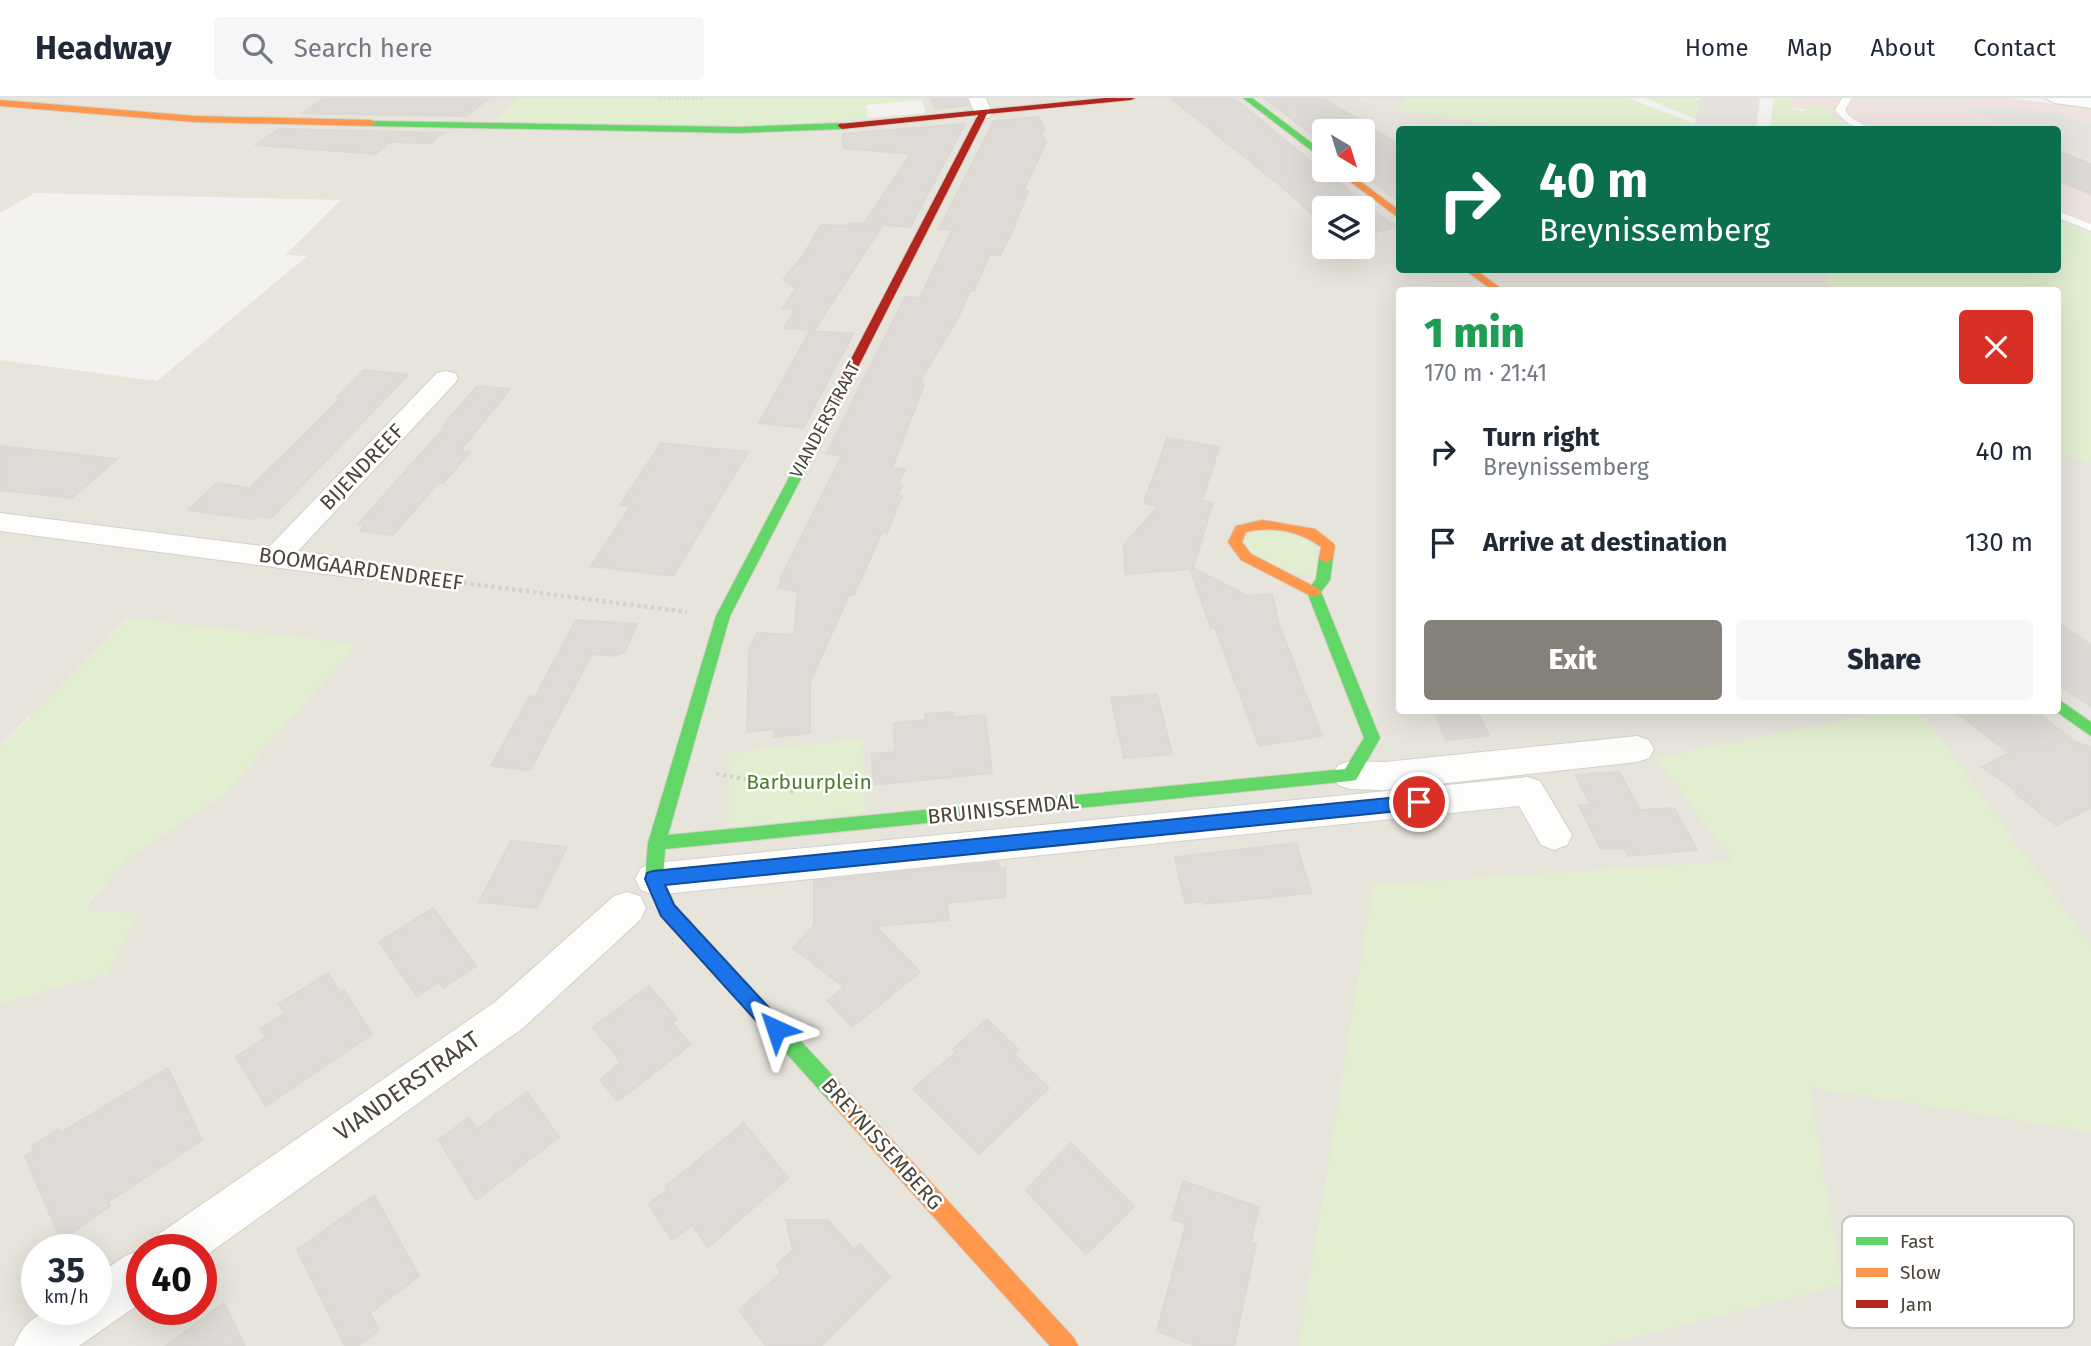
<!DOCTYPE html>
<meta charset="utf-8">
<style>
:root{--surface:#fff;--page:#f6f6f7;--text:#1f2937;--muted:#747a83;--line:#e0e1e3;--accent:#868178}
body{margin:0;font-family:"Fira Sans",sans-serif;background:var(--page);color:var(--text);height:100vh;display:flex;flex-direction:column;font-size:26px;white-space:nowrap}
*{box-sizing:border-box;margin:0}
p{font-size:23px;color:var(--muted)}
.icon{flex:none;width:38px;height:38px;fill:none;stroke:currentColor;stroke-width:2;stroke-linecap:round;stroke-linejoin:round}
.map{position:relative;flex:1;overflow:hidden}
.drawer{position:absolute;left:1396px;top:189px;width:665px;height:427px;display:flex;flex-direction:column;background:var(--surface);border-radius:7px;box-shadow:0 7px 28px #0002}
.drawer>*{flex:none}
.banner{position:absolute;left:1396px;top:28px;width:665px;height:147px;border-radius:7px;box-shadow:0 7px 28px #0002;background:#0b6e4f;color:#fff;overflow:hidden}
.needle{width:46px;rotate:142deg}
.fabs{position:absolute;left:1312px;top:21px;display:grid;gap:14px}
.fabs a{display:grid;place-items:center;width:63px;height:63px;border-radius:7px;background:var(--surface);box-shadow:0 7px 28px #0002;font-size:35px}
.speed{position:absolute;left:21px;top:1136px;display:flex;gap:14px;font-size:35px;font-weight:700;text-align:center}
.speed>*{display:grid;place-content:center;width:91px;height:91px;border-radius:50%;background:var(--surface);box-shadow:0 7px 28px #0002;line-height:1}
.speed small{font-size:18px;font-weight:400}
.speed .limit{border:10px solid #d22;background:#fff;color:#111}
.pin{position:absolute;display:grid;place-items:center;width:60px;height:60px;color:#fff;margin:-30px;border:4px solid #fff;border-radius:50%;box-shadow:0 2px 7px #0007}
.me{position:absolute;width:77px;margin:-38px;rotate:318deg;stroke-linejoin:round;filter:drop-shadow(0 0 5px #0008)}
.turn{display:flex;align-items:center;gap:24px;height:147px;padding:0 28px;font-size:32px}
.turn .icon{width:91px;height:91px;stroke-width:2.5}
.turn b{display:block;font-size:49px;line-height:60px}
.round{display:grid;place-items:center;flex:none;width:74px;height:74px;border-radius:7px;background:var(--page)}
.overview{display:flex;align-items:center;justify-content:space-between;height:119px;padding:0 28px}
h1{font-size:42px;font-weight:800;line-height:52px;color:#1e9e55}
.cta{display:flex;gap:14px;margin-top:auto;padding:14px 28px}
.cta a{flex:1;height:80px;border-radius:7px;background:var(--accent);color:#fff;font-size:28px;font-weight:800;line-height:80px;text-align:center}
.cta a+a{background:var(--page);color:var(--text)}
ul{padding:0;list-style:none}
li{display:flex;align-items:center;gap:21px;height:91px;padding:0 28px}
li div{flex:1}
li b{display:block;font-size:26px}
li em{font-style:normal}
header{display:flex;align-items:center;gap:42px;box-sizing:border-box;height:98px;padding:0 35px;background:var(--surface);border-bottom:2px solid var(--line)}
header strong{font-size:33px}
nav{display:flex;gap:38px;margin-inline-start:auto;font-size:24px}
.search{width:490px;height:63px;background:var(--page);display:flex;align-items:center;gap:18px;box-sizing:border-box;padding:0 24px;border-radius:7px;color:var(--muted);font-size:26px}
.map>svg:first-child{display:block}
.residential{fill:#e7e4dc;fill-rule:evenodd}
.medical{fill:#eee3df}
.green{fill:#e1eecf}
.parking{fill:#e6e3df}
.building{fill:#dedbd6;stroke:#dcd9d4;stroke-width:2}
.lines{fill:none;stroke-linecap:round;stroke-linejoin:round}
.lane-casing{stroke:#d2d0cb;stroke-width:1}
.street-casing{stroke:#d2d0cb;stroke-width:2}
.fast-casing{stroke:#d3cfc5;stroke-width:2}
.slow-casing{stroke:#d3cfc5;stroke-width:2}
.jam-casing{stroke:#d3cfc5;stroke-width:2}
.path-far1{stroke:#d3d2cc;stroke-width:2.5;stroke-dasharray:2 2;stroke-linecap:butt}
.path{stroke:#d3d2cc;stroke-width:4.5;stroke-dasharray:3.5 3.5;stroke-linecap:butt}
.lane{fill:#fdfdfc;fill-rule:evenodd}
.street{fill:#fdfdfc;fill-rule:evenodd}
.fast{fill:#63d668;fill-rule:evenodd}
.slow{fill:#ff974d;fill-rule:evenodd}
.jam{fill:#b3261e;fill-rule:evenodd}
.route{fill:#1a73e8;stroke:#114b97;stroke-width:2}
.labels{text-anchor:middle;stroke-width:5;stroke-linejoin:round;paint-order:stroke}
.far-street-label{font-size:18px;fill:#4b4439;stroke:#fff}
.street-label{font-size:21px;fill:#4b4439;stroke:#fff}
.park-label{font-size:21px;fill:#4a7f2a;stroke:#fff}
.near-street-label{font-size:24px;fill:#4b4439;stroke:#fff}
.key{fill:#fff;stroke:#c9c7c4;stroke-width:2}
.key-label{font-size:19px;fill:#4b4439}
</style>
<header>
<strong>Headway</strong>
<div class="search"><svg class="icon" aria-label="search" viewBox="0 0 24 24"><circle cx="10" cy="10" r="6"/><path d="M15 15l6 6"/></svg>Search here</div>
<nav><a>Home</a><a>Map</a><a>About</a><a>Contact</a></nav>
</header>
<div class="map">
<svg width="2091" height="1248" viewBox="0 0 2091 1248">
<rect width="100%" height="100%" fill="#f4f2ee"/>
<path class="residential" d="M 0,0 L 519,0 L 494,23 L 781,27 L 926,15 L 921,0 L 1406,0 L 1398,12 L 1529,31 L 1400,32 L 1400,172 L 1828,172 L 1830,192 L 1400,192 L 1400,612 L 2058,612 L 2058,355 L 2091,365 L 2091,1248 L 0,1248 L 0,905 L 108,875 L 82,813 L 126,761 L 227,693 L 29,618 L 0,649 L 0,262 L 157,283 L 307,158 L 285,157 L 341,102 L 35,95 L 0,115 ZM 1325,33 L 1363,33 L 1363,72 L 1325,72 ZM 1325,110 L 1363,110 L 1363,149 L 1325,149 ZM 37,1152 L 96,1152 L 96,1211 L 37,1211 ZM 142,1152 L 201,1152 L 201,1211 L 142,1211 Z"/>
<polygon class="medical" points="1785,0 2010,0 2091,11 2091,136 2058,121 2058,32 1857,31 1832,18 1832,13 1789,10 1792,1"/>
<g class="green">
<polygon points="519,0 921,0 922,2 866,7 868,20 781,27 493,24"/>
<polygon points="1406,0 1628,0 1695,26 1694,32 1529,31 1397,12"/>
<polygon points="1645,0 1694,0 1700,2 1696,21"/>
<polygon points="1774,0 1792,1 1789,10 1804,13 1807,8 1832,13 1832,18 1857,31 1770,31"/>
<polygon points="2058,121 2091,136 2091,365 2058,355 2058,192 1830,192 1828,172 2058,172"/>
<polygon points="1241,431 1310,434 1323,482 1246,459"/>
<polygon points="127,520 357,546 227,693 126,761 82,812 138,815 108,875 0,905 0,649"/>
<polygon points="1889,613 1920,613 2091,848 2091,1034 1809,989 1842,1187 1600,1248 1299,1248 1373,787 1733,763 1656,660"/>
<polygon points="862,641 866,715 729,729 729,655"/>
</g>
<g class="parking">
<polygon points="1700,0 1760,0 1756,31 1694,31"/>
<polygon points="1981,8 2061,15 2091,27 2091,61 2058,48 2058,32 2017,31 1967,11"/>
</g>
<g class="building">
<polygon points="325,0 489,0 466,18 303,15"/>
<polygon points="952,0 966,0 968,7 935,11 932,1"/>
<polygon points="1171,0 1234,0 1315,67 1325,69 1326,74 1390,125 1400,128 1363,137 1363,110 1325,110 1325,128 1280,87"/>
<polygon points="1264,0 1323,0 1400,47 1400,104 1357,72 1363,72 1363,33 1325,33 1325,46"/>
<polygon points="1038,19 1045,32 1041,33 1046,45 1023,93 1028,93 1012,134 1000,157 990,156 974,193 970,193 958,220 921,281 923,282 920,286 924,287 892,370 905,371 898,387 902,388 897,397 902,398 887,435 882,434 854,497 849,497 810,584 810,635 774,639 774,631 747,634 749,551 757,535 794,537 798,493 778,490 783,481 780,481 842,358 826,356 905,199 920,200 952,132 939,131 994,23"/>
<polygon points="965,26 910,129 864,125 911,56 843,50 843,36"/>
<polygon points="279,31 443,35 430,45 389,44 376,56 256,47"/>
<polygon points="2058,53 2091,66 2091,96 2058,82"/>
<polygon points="848,125 883,127 814,232 784,230 795,211 783,210 796,190 783,182 802,159 821,127 846,128"/>
<polygon points="810,233 853,236 803,330 759,325"/>
<polygon points="364,272 408,277 271,420 256,418 253,421 188,412 217,385 250,390 341,300 337,299"/>
<polygon points="477,288 510,291 460,353 470,354 443,385 438,385 393,437 360,433 365,427 358,426 446,328 443,328"/>
<polygon points="1167,340 1219,349 1202,403 1213,405 1193,470 1248,498 1272,496 1279,526 1322,638 1259,648 1215,530 1211,530 1190,471 1125,476 1124,447 1158,408 1144,405"/>
<polygon points="661,345 748,354 673,478 591,468 631,408 620,407"/>
<polygon points="0,348 117,361 72,400 0,392"/>
<polygon points="576,522 637,526 624,555 619,555 618,558 592,556 530,672 491,668 530,598 535,599"/>
<polygon points="2058,525 2090,546 2091,608 2058,587"/>
<polygon points="1157,596 1172,656 1124,660 1111,600"/>
<polygon points="1434,612 1477,612 1489,638 1446,642"/>
<polygon points="1953,612 2040,612 2043,619 2075,644 2091,649 2091,710 2056,727 2015,695 2018,694 1982,669 2009,655"/>
<polygon points="954,614 954,619 985,617 992,675 873,687 872,656 895,654 894,625 926,622 925,616"/>
<polygon points="1619,674 1640,712 1674,710 1697,752 1628,758 1624,750 1601,751 1579,707 1591,707 1575,677"/>
<polygon points="511,743 567,749 537,810 479,804"/>
<polygon points="1296,745 1311,795 1204,806 1203,803 1185,805 1175,759"/>
<polygon points="998,764 1000,771 1005,770 1005,799 947,805 949,822 875,828 920,874 852,929 828,903 844,889 793,850 814,828 814,783"/>
<polygon points="433,810 476,868 443,890 439,884 417,898 379,844"/>
<polygon points="328,875 340,894 344,892 372,936 266,1008 236,959 265,940 260,931 285,915 279,906"/>
<polygon points="649,888 677,921 672,925 691,946 618,1003 600,982 621,964 593,929"/>
<polygon points="987,921 1019,952 1014,956 1049,990 979,1056 913,991 956,954 953,951"/>
<polygon points="168,970 202,1042 108,1104 110,1108 61,1142 25,1058 34,1052 32,1048 58,1031 60,1035"/>
<polygon points="527,994 559,1039 476,1102 439,1042 469,1019 476,1032"/>
<polygon points="744,1025 788,1080 708,1149 692,1127 672,1142 648,1106 666,1093 665,1089"/>
<polygon points="1071,1045 1134,1108 1086,1156 1026,1092"/>
<polygon points="1183,1083 1259,1109 1251,1144 1256,1146 1234,1248 1196,1248 1157,1233 1186,1126 1172,1121"/>
<polygon points="374,1097 419,1178 370,1215 379,1232 358,1248 345,1248 297,1152"/>
<polygon points="786,1122 828,1122 854,1152 860,1146 890,1179 821,1248 766,1248 739,1212 781,1175 776,1168 793,1152"/>
<polygon points="224,1205 245,1248 166,1248"/>
</g>
<g class="lines">
<defs>
<g id="lane">
<path d="M 1842,0 L 1852,0 L 1845,12 L 1850,19 L 1874,32 C 1857,32 1846,26 1835,12 Z"/>
<polygon points="2058,113 2091,126 2091,133 2058,120"/>
</g>
<g id="street">
<polygon points="968,0 986,0 992,16 989,20 977,20"/>
<polygon points="2045,0 2091,0 2091,10 2054,5"/>
<polygon points="446,273 455,275 458,280 455,285 298,453 374,464 379,471 374,478 364,481 0,433 0,415 269,449 437,275"/>
<polygon points="1637,638 1649,642 1654,651 1649,660 1637,664 1385,692 1350,691 1338,687 1333,677 1338,667 1350,663 1385,664"/>
<polygon points="1528,679 1540,683 1572,737 1567,747 1554,752 1541,747 1519,708 654,797 641,792 635,781 641,770 654,765"/>
<polygon points="627,794 640,798 646,810 640,822 523,930 201,1161 201,1152 152,1152 159,1136 495,904 614,798"/>
<path d="M 142,1152 L 142,1204 L 79,1248 L 14,1248 C 30,1207 58,1211 96,1211 L 96,1178 L 125,1158 Z"/>
</g>
<g id="fast">
<polygon points="1243,0 1252,0 1325,55 1325,63"/>
<polygon points="368,23 738,29 842,25 846,28 842,31 738,35 371,28 367,25"/>
<polygon points="818,332 824,336 730,518 668,737 1345,671 1364,640 1307,494 1316,481 1319,460 1326,455 1333,460 1330,482 1321,494 1380,640 1356,682 1350,683 665,751 663,781 675,807 846,992 849,999 846,1006 839,1009 832,1006 662,817 645,781 648,745 716,518 812,336"/>
<polygon points="2058,601 2091,624 2091,638 2054,612 2058,612"/>
</g>
<g id="slow">
<polygon points="0,2 194,18 371,22 375,25 371,28 194,24 0,8"/>
<polygon points="1335,72 1345,72 1400,113 1400,121"/>
<polygon points="1465,172 1476,172 1503,192 1492,192"/>
<path d="M 1262,422 L 1315,431 L 1333,445 L 1335,448 L 1333,460 L 1326,465 L 1319,460 L 1321,449 C 1300,433 1272,428 1246,434 L 1242,444 L 1251,456 L 1319,491 L 1321,494 L 1319,497 L 1309,497 L 1241,462 L 1228,444 L 1236,428 Z"/>
<polygon points="839,989 846,992 1074,1240 1078,1248 1050,1248 832,1006 829,999 832,992"/>
</g>
<polygon id="jam" points="1105,0 1135,0 1131,2 987,16 824,336 822,339 814,339 812,336 978,17 842,31 838,28 839,26"/>
</defs>
<use href="#lane" class="lane-casing"/>
<use href="#street" class="street-casing"/>
<use href="#fast" class="fast-casing"/>
<use href="#slow" class="slow-casing"/>
<use href="#jam" class="jam-casing"/>
<polyline class="path-far1" points="660,0 704,0"/>
<g class="path">
<polyline points="394,476 687,514"/>
<polyline points="716,676 782,687 795,695"/>
</g>
<use href="#lane" class="lane"/>
<use href="#street" class="street"/>
<use href="#fast" class="fast"/>
<use href="#slow" class="slow"/>
<use href="#jam" class="jam"/>
</g>
<polygon class="route" points="1419,697 1425,699 1427,704 1425,709 1419,711 665,787 674,807 783,925 786,931 783,937 776,940 769,937 661,818 645,781 647,775 653,773"/>
<g class="labels">
<g class="far-street-label">
<text transform="translate(825 322) rotate(-62)" y="6">VIANDERSTRAAT</text>
</g>
<g class="street-label">
<text transform="translate(362 369) rotate(-46)" y="7">BIJENDREEF</text>
<text transform="translate(361 471) rotate(8)" y="7">BOOMGAARDENDREEF</text>
<text transform="translate(1003 711) rotate(-6)" y="7">BRUINISSEMDAL</text>
<text transform="translate(882 1046) rotate(48)" y="7">BREYNISSEMBERG</text>
</g>
<g class="park-label">
<text x="809" y="691">Barbuurplein</text>
</g>
<g class="near-street-label">
<text transform="translate(407 988) rotate(-35)" y="8">VIANDERSTRAAT</text>
</g>
</g>
<rect x="1842" y="1118" width="232" height="112" rx="10" class="key"/>
<rect x="1856" y="1139" width="32" height="8" fill="#63d668"/>
<rect x="1856" y="1170" width="32" height="9" fill="#ff974d"/>
<rect x="1856" y="1202" width="32" height="8" fill="#b3261e"/>
<g class="key-label">
<text x="1900" y="1150">Fast</text>
<text x="1900" y="1181">Slow</text>
<text x="1900" y="1213">Jam</text>
</g>
</svg>
<div class="fabs">
<a><svg class="needle" viewBox="-14 -14 28 28"><path d="M0-13l5 13h-10z" fill="#e53935"/><path d="M0 13l5-13h-10z" fill="#747a83"/></svg></a>
<a><svg class="icon" aria-label="layers" viewBox="0 0 24 24"><path d="M12 4l9 5-9 5-9-5zM3 14l9 5 9-5"/></svg></a>
</div>
<div class="speed"><div>35<small>km/h</small></div><div class="limit">40</div></div>
<div class="pin" style="left:1419px;top:704px;background:#d93025"><svg class="icon" aria-label="arrive" viewBox="0 0 24 24"><path d="M6 21V4h12l-3 4 3 4H6"/></svg></div>
<svg class="me" style="left:776px;top:931px" viewBox="-20 -20 40 40"><path d="M0-17L14 15 0 8-14 15z" fill="#1a73e8" stroke="#fff" stroke-width="4"/></svg>
<div class="banner">
<div class="turn"><svg class="icon" aria-label="right" viewBox="0 0 24 24"><path d="M7 20v-9h11M14 6l5 5-5 5"/></svg><div><b>40 m</b>Breynissemberg</div></div>
</div>
<section class="drawer">
<div class="overview"><div><h1>1 min</h1><p>170 m · 21:41</p></div><a class="round" style="background:#d93025;color:#fff"><svg class="icon" aria-label="close" viewBox="0 0 24 24"><path d="M6 6l12 12M18 6L6 18"/></svg></a></div>
<ul>
<li><svg class="icon" aria-label="right" viewBox="0 0 24 24"><path d="M7 20v-9h11M14 6l5 5-5 5"/></svg><div><b>Turn right</b><p>Breynissemberg</p></div><em>40 m</em></li>
<li><svg class="icon" aria-label="arrive" viewBox="0 0 24 24"><path d="M6 21V4h12l-3 4 3 4H6"/></svg><div><b>Arrive at destination</b></div><em>130 m</em></li>
</ul>
<div class="cta"><a>Exit</a><a>Share</a></div>
</section>
</div>
